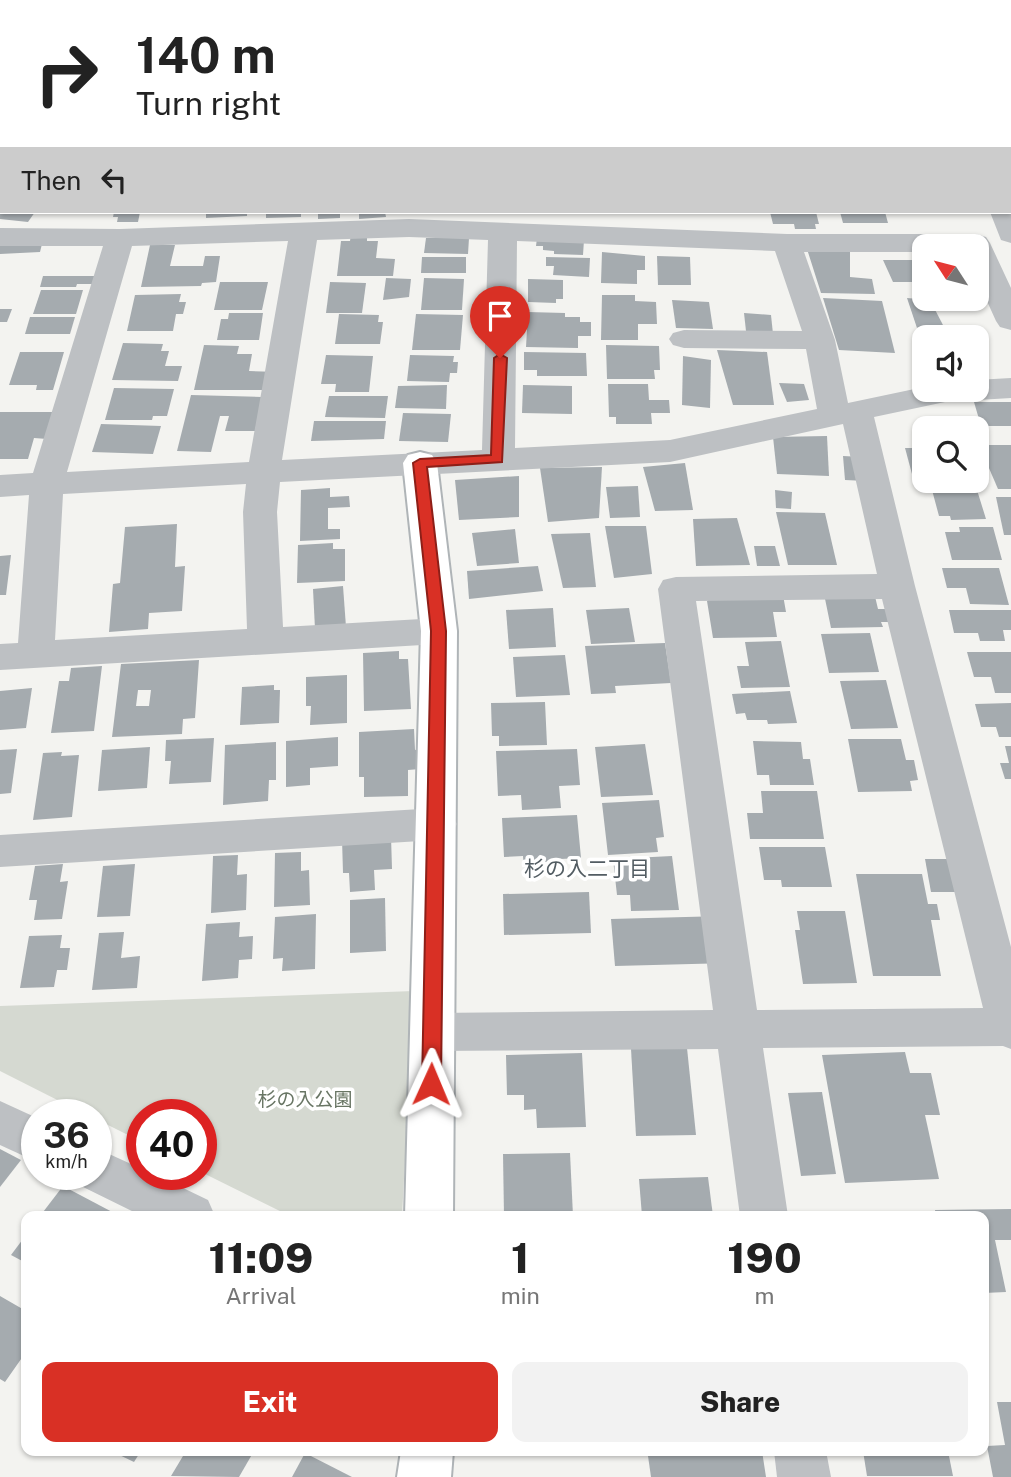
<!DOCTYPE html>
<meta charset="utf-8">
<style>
:root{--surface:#fff;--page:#f2f2f2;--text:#222;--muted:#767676;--accent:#d93025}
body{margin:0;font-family:"Public Sans","Noto Sans JP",sans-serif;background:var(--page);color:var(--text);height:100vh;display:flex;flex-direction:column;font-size:26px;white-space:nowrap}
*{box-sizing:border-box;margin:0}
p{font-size:23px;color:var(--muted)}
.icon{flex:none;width:38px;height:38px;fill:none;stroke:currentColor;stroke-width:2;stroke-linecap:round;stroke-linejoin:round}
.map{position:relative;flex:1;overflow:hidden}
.sheet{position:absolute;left:21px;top:1211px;width:968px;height:245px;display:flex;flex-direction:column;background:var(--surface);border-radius:14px;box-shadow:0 2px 5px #0004}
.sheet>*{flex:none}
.top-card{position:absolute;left:0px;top:0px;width:1012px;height:214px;box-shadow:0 2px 5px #0004;background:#fff;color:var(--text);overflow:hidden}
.needle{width:46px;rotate:306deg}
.fabs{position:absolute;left:912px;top:234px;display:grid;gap:14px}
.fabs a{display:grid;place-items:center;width:77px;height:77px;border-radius:14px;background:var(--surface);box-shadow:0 2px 5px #0004;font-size:35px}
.speed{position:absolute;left:21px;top:1099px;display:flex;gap:14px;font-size:35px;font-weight:700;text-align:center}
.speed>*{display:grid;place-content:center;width:91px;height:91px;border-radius:50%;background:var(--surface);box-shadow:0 2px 5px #0004;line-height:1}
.speed small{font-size:18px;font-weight:400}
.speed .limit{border:10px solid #d22;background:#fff;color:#111}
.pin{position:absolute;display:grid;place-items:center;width:60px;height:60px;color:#fff;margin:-72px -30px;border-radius:50% 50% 50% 0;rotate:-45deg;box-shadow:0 0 7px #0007}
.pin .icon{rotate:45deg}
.me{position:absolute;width:77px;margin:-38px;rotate:1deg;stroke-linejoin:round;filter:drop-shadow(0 0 5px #0008)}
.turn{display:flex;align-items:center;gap:24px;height:147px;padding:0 21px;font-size:32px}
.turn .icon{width:91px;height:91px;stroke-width:2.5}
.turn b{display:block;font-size:49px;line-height:60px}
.then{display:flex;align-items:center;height:66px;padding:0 21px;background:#0003;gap:14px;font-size:26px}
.eta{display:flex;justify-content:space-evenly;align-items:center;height:119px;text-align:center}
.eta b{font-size:42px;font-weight:800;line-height:49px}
.cta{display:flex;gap:14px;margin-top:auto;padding:14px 21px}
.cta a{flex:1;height:80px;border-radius:14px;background:var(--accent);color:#fff;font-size:28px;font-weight:800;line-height:80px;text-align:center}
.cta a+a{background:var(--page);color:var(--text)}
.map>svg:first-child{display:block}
.green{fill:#d5d9d1}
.building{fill:#a5abaf;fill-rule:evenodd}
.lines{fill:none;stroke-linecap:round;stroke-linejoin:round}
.secondary-casing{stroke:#afb4b7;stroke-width:4}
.highway-casing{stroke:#b0b3b5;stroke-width:4}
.street{fill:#bdc0c3;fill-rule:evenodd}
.secondary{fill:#fff;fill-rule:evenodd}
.highway{fill:#fff;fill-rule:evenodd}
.rail-casing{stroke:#9ea4a8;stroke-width:5}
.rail{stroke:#fff;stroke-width:3.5;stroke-dasharray:11;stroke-linecap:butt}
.route{fill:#d93025;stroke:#8d1f18;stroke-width:2}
.labels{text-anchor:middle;stroke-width:7;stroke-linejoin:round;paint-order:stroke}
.park-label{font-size:19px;fill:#687564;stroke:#fff}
.neighbourhood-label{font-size:21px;fill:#535d63;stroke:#fff}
</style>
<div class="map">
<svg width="1011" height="1477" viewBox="0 0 1011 1477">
<rect width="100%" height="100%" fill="#f3f3f0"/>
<polygon class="green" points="414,991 402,1216 290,1216 201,1172 201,1115 142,1115 142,1142 96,1119 96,1115 87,1115 0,1071 0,1006"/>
<g class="building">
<polygon points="0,212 35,212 28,222 0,219"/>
<polygon points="114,212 140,212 138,222 117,222 118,217 113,217"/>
<polygon points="206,212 247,212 247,216 206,218"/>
<polygon points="266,212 301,212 301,217 266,218"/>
<polygon points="318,212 340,212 340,218 318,219"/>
<polygon points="359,212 385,212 386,217 359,219"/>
<polygon points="770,212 816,212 819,224 815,224 816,229 795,229 794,224 773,224"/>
<polygon points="840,212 885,212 888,223 843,223"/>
<polygon points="351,234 367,234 367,241 378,241 376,258 395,259 393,276 337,276 341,241 350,241"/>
<polygon points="426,238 469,238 468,254 424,253"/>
<polygon points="537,238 584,240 583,255 554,254 554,251 543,250 543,246 536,246"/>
<polygon points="0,244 42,244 40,252 0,254"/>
<polygon points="150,245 175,245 170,266 203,266 205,256 220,256 216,282 202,283 201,286 141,287"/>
<polygon points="807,249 850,250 850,277 872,279 875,294 821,293"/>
<polygon points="602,252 645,256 645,270 637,270 637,284 601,283"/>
<polygon points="657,256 690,257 691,285 658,285"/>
<polygon points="422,257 466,257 466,273 421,273"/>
<polygon points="546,257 590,258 589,277 553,275 554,266 546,266"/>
<polygon points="883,260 920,260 924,282 893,282"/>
<polygon points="43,276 100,276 98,284 77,284 76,287 40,287"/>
<polygon points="386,278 411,279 409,297 383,300"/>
<polygon points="424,278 464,279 462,310 421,310"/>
<polygon points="528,279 563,280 563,299 556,299 556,303 528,302"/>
<polygon points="220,282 268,282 262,310 214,310"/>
<polygon points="330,282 366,283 362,313 326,313"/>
<polygon points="41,290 83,290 76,314 33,314"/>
<polygon points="181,294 179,302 186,302 183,314 176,314 173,331 127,331 135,295"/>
<polygon points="602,295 635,295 635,301 656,302 657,324 638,324 638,340 601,340"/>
<polygon points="823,298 882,301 895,353 839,350"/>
<polygon points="907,298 930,300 944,327 917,328"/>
<polygon points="672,300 709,302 713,329 676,328"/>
<polygon points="0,309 12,309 7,322 0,322"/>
<polygon points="528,312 565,313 565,317 580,317 580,322 591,322 591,336 578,336 578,348 526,347"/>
<polygon points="229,313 263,313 259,340 217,340 221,319 228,319"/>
<polygon points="744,313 771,315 773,334 746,331"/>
<polygon points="339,314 379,315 378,322 383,322 380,344 335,344"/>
<polygon points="416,314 463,315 460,350 412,350"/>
<polygon points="30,317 75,317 70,334 25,334"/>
<polygon points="123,343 163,344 161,351 169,351 165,366 182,366 178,381 112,380"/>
<polygon points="204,345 239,346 237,354 252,354 249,371 279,372 276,390 194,390"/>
<polygon points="606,345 659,346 660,370 654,370 655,379 607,379"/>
<polygon points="717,350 767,352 774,405 733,405"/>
<polygon points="20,352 64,352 53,390 36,390 37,385 9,385"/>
<polygon points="524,352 586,353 587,376 537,376 537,370 524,370"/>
<polygon points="326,355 373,356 369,392 335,392 336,384 321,384"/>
<polygon points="410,355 454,356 453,362 458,362 457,373 450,373 449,382 407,381"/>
<polygon points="683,356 711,360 710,408 682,405"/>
<polygon points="779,383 804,384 809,400 787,402"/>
<polygon points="608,384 648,384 649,400 669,400 670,413 651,413 652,424 616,424 616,417 609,417"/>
<polygon points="447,385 446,409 395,408 398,386"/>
<polygon points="523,385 572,386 572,414 522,413"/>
<polygon points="114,388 174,389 167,416 153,416 152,420 105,420"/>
<polygon points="191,395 262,397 255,431 225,431 229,416 220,416 211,452 177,451"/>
<polygon points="329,396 388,396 385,418 325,417"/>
<polygon points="974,402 1011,402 1011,426 981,426"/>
<polygon points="0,412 55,412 47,439 34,438 28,459 0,459"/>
<polygon points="403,413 451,414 448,442 399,441"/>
<polygon points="314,421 386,421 384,439 311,441"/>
<polygon points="101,424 161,426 153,454 92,452"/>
<polygon points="827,436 829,476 777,474 773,437"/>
<polygon points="979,445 1011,445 1011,489 998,489"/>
<polygon points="905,448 924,448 924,473 912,474"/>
<polygon points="843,456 862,457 866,481 845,480"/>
<polygon points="685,463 693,510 655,511 643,467"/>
<polygon points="602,467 599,518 548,522 540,468"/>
<polygon points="519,476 519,517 459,520 455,480"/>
<polygon points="638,486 640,517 610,518 606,487"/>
<polygon points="330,488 330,497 349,496 350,507 328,508 328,529 340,529 340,539 300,541 301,490"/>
<polygon points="775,490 792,492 791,509 776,508"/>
<polygon points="932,490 977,490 986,519 951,520 950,516 939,516"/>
<polygon points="996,497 1011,497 1011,535 1004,535"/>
<polygon points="776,512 825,513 837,565 788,565"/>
<polygon points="737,518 750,565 696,566 693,519"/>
<polygon points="177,524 175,567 185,566 182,611 149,613 148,629 109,632 113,584 120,583 125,527"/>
<polygon points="605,526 646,526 652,574 614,578"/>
<polygon points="959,527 993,527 1002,560 952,560 945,532 960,532"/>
<polygon points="515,529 519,563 477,566 472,533"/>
<polygon points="590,533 596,587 563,588 551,534"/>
<polygon points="333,543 333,549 345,549 345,581 297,583 298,545"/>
<polygon points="754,546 775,546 780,566 757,566"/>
<polygon points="11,555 6,595 0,595 0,556"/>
<polygon points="538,566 543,591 469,599 467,571"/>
<polygon points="942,568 999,568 1009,605 970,604 966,588 947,588"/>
<polygon points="343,586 346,627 315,629 313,589"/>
<polygon points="724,588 783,595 786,612 773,612 777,637 713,638 707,601"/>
<polygon points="873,588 878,609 888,609 891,622 881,622 883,627 831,628 823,589"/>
<polygon points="553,608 556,647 509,649 506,610"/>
<polygon points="629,608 635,642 591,644 586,610"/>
<polygon points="949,610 1011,610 1011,630 1003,630 1005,641 980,641 978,633 954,633"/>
<polygon points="870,633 879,672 829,673 821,634"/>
<polygon points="781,641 790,687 741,688 737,666 749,666 745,642"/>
<polygon points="665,643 671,683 615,686 616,693 591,694 585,646"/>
<polygon points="399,651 399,659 408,659 411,709 364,711 363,653"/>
<polygon points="967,652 1011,652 1011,693 995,693 991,677 974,677"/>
<polygon points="565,655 570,695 516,697 513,657"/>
<path d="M 199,660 L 195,718 L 183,719 L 182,734 L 112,737 L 121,664 ZM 138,690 L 151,690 L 149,706 L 136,706 Z"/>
<polygon points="102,666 94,731 51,733 59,681 69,681 71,668"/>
<polygon points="347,675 347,723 310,725 311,706 306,706 306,677"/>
<polygon points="886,680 898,728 851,729 840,681"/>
<polygon points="274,685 274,690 280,690 279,723 240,725 242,687"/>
<polygon points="32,688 26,728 0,730 0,691"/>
<polygon points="790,691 797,723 768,724 767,720 747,720 745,713 736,714 732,694"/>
<polygon points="545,702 547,745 499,746 499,736 492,736 491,703"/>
<polygon points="1011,703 1011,737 999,737 996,727 981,727 975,704"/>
<polygon points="414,729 415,750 419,749 420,769 408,770 408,796 364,797 364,777 359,777 359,732"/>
<polygon points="338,737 338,766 310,768 310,785 286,787 286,741"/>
<polygon points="214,738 211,782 169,784 171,761 165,761 166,740"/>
<polygon points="848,739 901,739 906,760 914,760 918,780 910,781 912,791 858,792"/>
<polygon points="753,741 801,742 803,759 810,759 814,785 770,785 769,775 757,775"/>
<polygon points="276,742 276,780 269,780 268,801 223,805 225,745"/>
<polygon points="645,744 653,795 601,797 595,747"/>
<polygon points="1005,746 1011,746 1011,779 1005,779 1000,763 1009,763"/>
<polygon points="150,747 147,788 98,791 102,750"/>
<polygon points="17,749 11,793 0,794 0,750"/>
<polygon points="577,749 580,785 559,786 561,808 522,810 521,795 498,796 496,751"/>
<polygon points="62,752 61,756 79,755 72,817 33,820 43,753"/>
<polygon points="761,791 817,791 824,839 750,839 747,813 763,813"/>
<polygon points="659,800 664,837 656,838 658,852 608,855 602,803"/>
<polygon points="577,815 581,858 560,859 560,871 524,873 523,856 504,857 502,818"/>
<polygon points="391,836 392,869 374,870 375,890 350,892 349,873 343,873 342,839"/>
<polygon points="759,847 825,847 832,887 782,887 781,880 764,880"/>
<polygon points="301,852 301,871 309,870 310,905 274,907 275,853"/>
<polygon points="238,855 237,875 247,874 246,910 211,913 213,856"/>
<polygon points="672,856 679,910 631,911 630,895 617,895 613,859"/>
<polygon points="925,859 959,859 966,892 931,892"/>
<polygon points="63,864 60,882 68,881 62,919 34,920 37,900 29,900 35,866"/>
<polygon points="135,864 130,916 97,917 103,866"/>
<polygon points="856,874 922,874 928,904 937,904 940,920 931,920 941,976 873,976"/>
<polygon points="589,892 591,933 504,935 503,894"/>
<polygon points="385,898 386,951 350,953 350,900"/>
<polygon points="797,911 845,911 857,983 803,984 795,930 800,930"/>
<polygon points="316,914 315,969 282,971 283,958 273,959 275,917"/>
<polygon points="723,916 730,963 615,966 611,919"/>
<polygon points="240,922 239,937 253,936 252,959 239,960 238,978 202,981 206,924"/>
<polygon points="124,932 121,958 140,956 137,988 92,990 99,933"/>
<polygon points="62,935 60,948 70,948 67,970 57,970 54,987 20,988 29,936"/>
<polygon points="687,1048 696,1135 636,1136 631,1049"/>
<polygon points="905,1052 910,1073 931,1073 940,1115 925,1115 939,1179 845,1183 822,1055"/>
<polygon points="582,1053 586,1127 537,1128 536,1109 524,1110 524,1095 507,1095 506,1055"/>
<polygon points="822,1092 836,1174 801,1176 788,1093"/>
<polygon points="0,1149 21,1160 0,1187"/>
<polygon points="570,1153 573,1216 504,1216 503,1154"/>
<polygon points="708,1177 713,1216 642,1216 639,1179"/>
<polygon points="63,1186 116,1214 115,1216 40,1216"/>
<polygon points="1011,1209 1011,1240 995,1240 1006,1292 984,1293 984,1216 936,1216 935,1210"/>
<polygon points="26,1235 26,1263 11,1255"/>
<polygon points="0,1296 26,1311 26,1330 23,1335 26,1337 26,1352 5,1382 0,1379"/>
<polygon points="997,1402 1011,1402 1011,1477 993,1477 987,1446 1005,1445"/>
<polygon points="111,1451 141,1451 134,1462"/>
<polygon points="186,1451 254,1451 239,1477 171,1476"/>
<polygon points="733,1451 762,1451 766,1477 651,1477 648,1456"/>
<polygon points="863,1451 948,1451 953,1476 867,1476"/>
<polygon points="305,1453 352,1477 292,1477"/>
</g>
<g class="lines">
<defs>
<g id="secondary">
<polygon points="420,452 432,455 437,463 457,631 453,1216 405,1216 421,631 403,463 408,455"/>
<polygon points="401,1451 453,1451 451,1477 397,1477"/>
</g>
<g id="highway">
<polygon points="923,0 966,0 967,2 924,2"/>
<polygon points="1011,0 1011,14 1010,14 1010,2 1002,2"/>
</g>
</defs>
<use href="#secondary" class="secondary-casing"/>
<use href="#highway" class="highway-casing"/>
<g class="street">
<polygon points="0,0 16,0 17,2 2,2 2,8"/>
<polygon points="27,0 53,0 26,2"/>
<rect x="0" y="46" width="2" height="15"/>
<rect x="0" y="133" width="2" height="17"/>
<polygon points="1010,205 1011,205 1011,243 1001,240 990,212 1010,212"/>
<path d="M 409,219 L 787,234 L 976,234 L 986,237 L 990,243 L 1011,288 L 1011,330 L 1000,327 L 996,321 L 976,277 L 976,247 L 924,247 L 924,252 L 804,252 L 835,340 L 848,403 L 924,387 L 924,390 L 976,390 L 976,380 L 1011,378 L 1011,398 L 945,402 L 874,417 L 915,586 L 1011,947 L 1011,1049 L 1003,1046 L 763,1048 L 788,1216 L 740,1216 L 718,1049 L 432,1051 L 416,1046 L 410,1032 L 416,1018 L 432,1013 L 713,1010 L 658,589 L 663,580 L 676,577 L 877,574 L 843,424 L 670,462 L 280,482 L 277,512 L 283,627 L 439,618 L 452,622 L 457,631 L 452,640 L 439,644 L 0,670 L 0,644 L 18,643 L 29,495 L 0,497 L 0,475 L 33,473 L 103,246 L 0,246 L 0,228 L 120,229 ZM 409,237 L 488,240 L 482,450 L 282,460 L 317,240 ZM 288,241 L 249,462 L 67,472 L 132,246 ZM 517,241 L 775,251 L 802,331 L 684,330 L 673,333 L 669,339 L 673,345 L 684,348 L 806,349 L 817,409 L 670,440 L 515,448 ZM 246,484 L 243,512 L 247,629 L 55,640 L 63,494 ZM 882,599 L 983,1008 L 757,1010 L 696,601 Z"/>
<polygon points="437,808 451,813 457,824 451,835 437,840 0,867 0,835"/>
<polygon points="0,1101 37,1118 37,1162 0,1145"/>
<polygon points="96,1148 142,1169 142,1174 154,1174 208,1200 215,1216 142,1216 79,1185 74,1174 96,1174"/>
<polygon points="774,1451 826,1451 831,1477 777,1477"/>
</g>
<use href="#secondary" class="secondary"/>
<use href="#highway" class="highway"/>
<defs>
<polyline id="rail" points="222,0 228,2"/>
</defs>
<use href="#rail" class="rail-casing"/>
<use href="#rail" class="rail"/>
</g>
<polygon class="route" points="500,354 507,358 502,462 427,467 446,631 441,1084 438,1090 431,1093 425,1090 422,1084 431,631 413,463 420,459 491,455 494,358"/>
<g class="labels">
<g class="park-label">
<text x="305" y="1106">杉の入公園</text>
</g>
<g class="neighbourhood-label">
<text x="587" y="876">杉の入二丁目</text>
</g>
</g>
</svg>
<div class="fabs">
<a><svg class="needle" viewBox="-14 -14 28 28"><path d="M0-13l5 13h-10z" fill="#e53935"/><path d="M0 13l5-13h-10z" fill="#767676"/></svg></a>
<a><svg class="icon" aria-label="sound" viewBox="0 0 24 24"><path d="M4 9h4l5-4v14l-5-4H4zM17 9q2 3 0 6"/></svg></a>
<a><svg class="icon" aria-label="search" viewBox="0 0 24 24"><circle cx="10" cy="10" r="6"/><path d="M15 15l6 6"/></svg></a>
</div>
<div class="speed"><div>36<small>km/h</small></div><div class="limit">40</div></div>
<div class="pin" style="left:500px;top:358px;background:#d93025"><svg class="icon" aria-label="arrive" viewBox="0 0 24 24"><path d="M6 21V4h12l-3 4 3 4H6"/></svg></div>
<svg class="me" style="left:431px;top:1084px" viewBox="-20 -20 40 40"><path d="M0-17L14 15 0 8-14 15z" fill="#d93025" stroke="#fff" stroke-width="4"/></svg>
<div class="top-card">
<div class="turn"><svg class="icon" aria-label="right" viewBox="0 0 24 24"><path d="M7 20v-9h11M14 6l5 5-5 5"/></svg><div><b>140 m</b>Turn right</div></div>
<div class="then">Then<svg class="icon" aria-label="left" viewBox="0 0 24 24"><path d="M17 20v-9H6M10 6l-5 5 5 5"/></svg></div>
</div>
<section class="sheet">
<div class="eta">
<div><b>11:09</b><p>Arrival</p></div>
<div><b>1</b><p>min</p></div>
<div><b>190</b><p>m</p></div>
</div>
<div class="cta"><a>Exit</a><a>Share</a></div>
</section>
</div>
